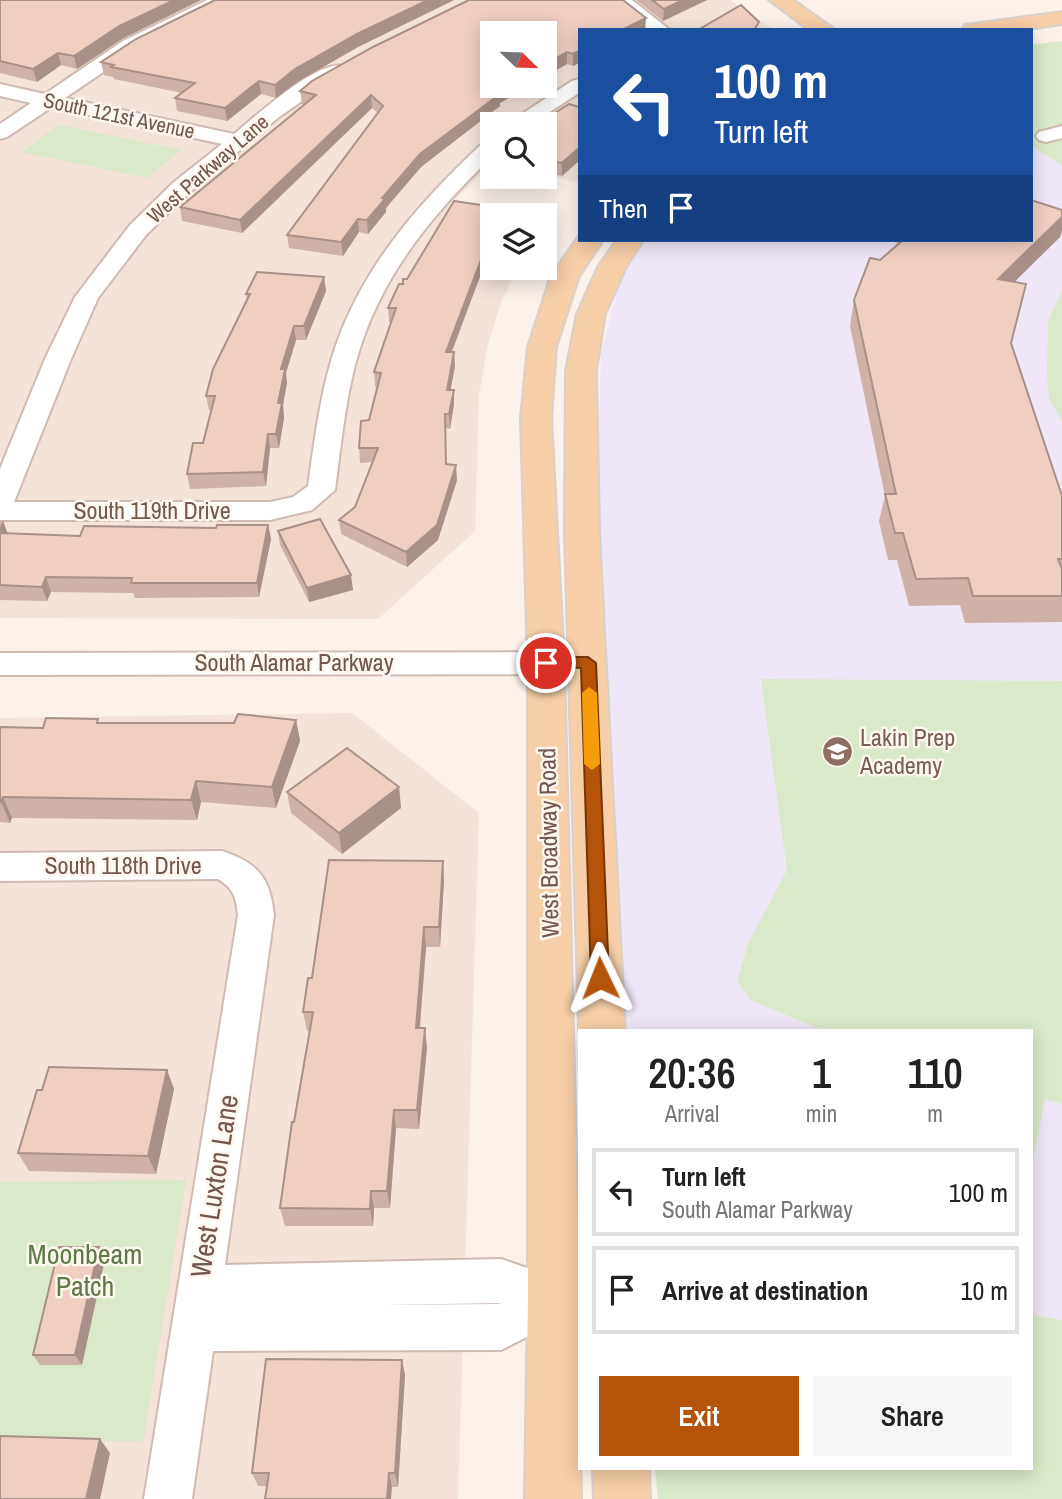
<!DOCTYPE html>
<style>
:root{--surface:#fff;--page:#f6f6f6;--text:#222;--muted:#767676;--line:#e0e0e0;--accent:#b45309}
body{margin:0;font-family:"Archivo Narrow",sans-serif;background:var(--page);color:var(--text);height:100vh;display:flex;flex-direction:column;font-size:26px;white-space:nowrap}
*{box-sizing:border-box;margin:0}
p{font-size:23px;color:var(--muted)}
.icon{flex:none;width:38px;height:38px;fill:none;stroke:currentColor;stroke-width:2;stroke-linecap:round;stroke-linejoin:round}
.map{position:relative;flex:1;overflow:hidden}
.sheet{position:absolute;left:578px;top:1029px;width:455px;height:441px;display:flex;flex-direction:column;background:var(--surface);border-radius:0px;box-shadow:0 4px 18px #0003}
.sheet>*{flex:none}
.guide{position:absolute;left:578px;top:28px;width:455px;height:214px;border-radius:0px;box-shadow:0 4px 18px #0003;background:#1a4fa0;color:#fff;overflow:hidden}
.needle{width:46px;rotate:113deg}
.buttons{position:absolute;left:480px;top:21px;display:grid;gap:14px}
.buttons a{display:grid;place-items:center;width:77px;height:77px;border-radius:0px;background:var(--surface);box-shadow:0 4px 18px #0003;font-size:35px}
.pin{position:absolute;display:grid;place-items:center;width:60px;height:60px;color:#fff;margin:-30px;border:4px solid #fff;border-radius:50%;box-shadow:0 2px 7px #0007}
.me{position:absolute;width:77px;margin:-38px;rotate:358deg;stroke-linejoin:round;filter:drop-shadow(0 0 5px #0008)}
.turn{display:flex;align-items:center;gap:24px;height:147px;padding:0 21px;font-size:32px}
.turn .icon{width:91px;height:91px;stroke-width:2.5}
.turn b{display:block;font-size:49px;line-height:60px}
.then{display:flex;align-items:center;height:66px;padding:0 21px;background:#0003;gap:14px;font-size:26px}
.eta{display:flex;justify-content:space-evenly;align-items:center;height:119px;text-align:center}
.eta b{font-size:42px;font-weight:600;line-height:49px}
.button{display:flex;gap:14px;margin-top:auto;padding:14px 21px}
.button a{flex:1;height:80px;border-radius:0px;background:var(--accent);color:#fff;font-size:28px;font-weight:600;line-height:80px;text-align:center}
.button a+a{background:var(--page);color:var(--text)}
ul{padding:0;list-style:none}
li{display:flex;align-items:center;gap:21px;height:88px;margin:0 14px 10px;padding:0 7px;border:4px solid var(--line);border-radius:0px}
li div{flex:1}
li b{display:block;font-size:26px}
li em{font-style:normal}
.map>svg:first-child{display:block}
.residential{fill:#f3e3d9;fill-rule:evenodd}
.education{fill:#efe6f8}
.green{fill:#dae9c9}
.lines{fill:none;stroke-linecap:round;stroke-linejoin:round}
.minor-casing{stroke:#cfbbb2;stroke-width:4}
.major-casing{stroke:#d8d0cd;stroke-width:4}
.minor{fill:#fff;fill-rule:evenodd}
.major{fill:#f6cea7;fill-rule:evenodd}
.wall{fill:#ceb2a8}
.shaded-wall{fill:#a89188}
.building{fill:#f0cfc3;stroke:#a89188;stroke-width:2}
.route{fill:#b45309;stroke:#753606;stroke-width:2}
.slow{fill:#f59e0b}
.labels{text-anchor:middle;stroke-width:5;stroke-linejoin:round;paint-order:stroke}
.far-street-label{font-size:21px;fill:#75574e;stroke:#fef7f0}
.street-label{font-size:24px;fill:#75574e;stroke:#fef7f0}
.education-label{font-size:24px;fill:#785e54;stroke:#fef7f0;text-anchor:start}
.near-street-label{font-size:28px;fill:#75574e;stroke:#fef7f0}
.near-park-label{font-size:28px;fill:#5d7a47;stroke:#fef7f0}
</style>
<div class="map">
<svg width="1062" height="1499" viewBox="0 0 1062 1499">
<rect width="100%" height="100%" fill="#fcf2ea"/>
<g class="residential">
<path d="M 0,0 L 730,0 L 774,30 L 579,30 L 579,183 L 544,174 L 544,124 L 492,124 L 492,163 L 449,206 L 494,215 L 492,268 L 518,268 L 502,300 L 488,344 L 479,395 L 475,531 L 378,619 L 0,618 L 0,470 L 4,458 L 0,458 ZM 492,33 L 544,33 L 544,86 L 492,86 Z"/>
<polygon points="352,713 479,813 458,1499 0,1499 0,718"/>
</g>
<polygon class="education" points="1031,145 1062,166 1062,1320 1031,1314 1031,1031 627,1031 597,474 601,355 618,285 645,240 1031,240"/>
<g class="green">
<polygon points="1062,41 1062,166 1031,145 1031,45"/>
<polygon points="59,125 181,150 147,178 22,152"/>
<polygon points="1062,290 1062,422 1049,398 1047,374 1048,322"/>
<polygon points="761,679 1062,681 1062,1104 1045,1099 1031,1171 1031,1031 825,1031 752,1001 737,981 748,944 787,870"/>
<polygon points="186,1180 143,1441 0,1442 0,1182"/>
<polygon points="1031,1314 1062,1320 1062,1499 658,1499 655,1468 1031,1468"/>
</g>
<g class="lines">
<defs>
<g id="minor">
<path d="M 207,0 L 230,0 L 227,4 L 137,49 L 65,98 L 234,134 C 255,117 317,59 344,66 L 347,70 L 279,117 L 190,192 L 146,235 L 98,298 L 71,359 L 14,502 L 270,502 L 293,497 L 308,486 C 314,444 319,402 331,361 C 357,272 418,203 485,141 L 492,139 L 492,157 C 432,214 380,277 357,358 C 345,401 341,446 335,490 L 312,510 L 270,520 L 0,520 L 0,469 L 45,359 L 75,297 L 130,225 L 174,182 L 222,144 L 52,107 L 7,137 L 0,139 L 0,124 L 31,103 L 0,96 L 0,84 L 45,94 L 123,41 Z"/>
<polygon points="612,0 632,0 670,30 649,30"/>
<polygon points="579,79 579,93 531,124 507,124 572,81"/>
<polygon points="1062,126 1062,138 1046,142 1039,140 1036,136 1039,132"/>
<polygon points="588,652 599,655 604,663 599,671 588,674 0,675 0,653"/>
<path d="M 222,851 C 258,863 270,877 274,915 L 225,1265 L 501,1259 L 554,1277 L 579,1275 L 579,1319 L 558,1321 L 501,1350 L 213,1351 L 192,1499 L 144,1499 L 238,915 C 236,897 234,889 218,879 L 0,881 L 0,853 ZM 501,1303 L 498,1304 L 383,1305 Z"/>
</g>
<g id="major">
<polygon points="769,0 793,0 835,30 809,30"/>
<polygon points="1062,12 1062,24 1022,30 962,30 965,25 973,24"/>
<polygon points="579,236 579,240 603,240 579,276 556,347 551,418 564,663 579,1277 581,1499 525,1499 528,1299 528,663 521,418 528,347 551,276"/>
<polygon points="617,240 643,240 626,267 605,314 596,371 599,534 625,1031 579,1031 565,534 566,371 577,314 598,267"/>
<polygon points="593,1468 649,1468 650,1499 594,1499"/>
</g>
</defs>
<use href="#minor" class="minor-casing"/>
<use href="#major" class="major-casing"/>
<use href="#minor" class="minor"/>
<use href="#major" class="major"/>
</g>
<g class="wall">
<polygon points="0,0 122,39 77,69 61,65 37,82 0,73"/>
<polygon points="215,0 454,0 358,47 297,82 276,98 261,94 227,121 177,111 175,98 182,93 114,79 113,77 104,75 101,62"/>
<polygon points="636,0 707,0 663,21"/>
<polygon points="579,30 579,63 573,66 567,64 500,103 500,106 421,167 386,208 386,212 368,234 359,232 343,256 289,248 287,235 378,113 372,108 242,233 182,221 180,207 304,105 302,104 300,91"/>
<polygon points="579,107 562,176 544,172 544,124"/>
<polygon points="1062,210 1062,230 1060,237 1014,282 1011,343 1062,496 1062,622 965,623 960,605 909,606 897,560 888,560 879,521 885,496 850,326 854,300 880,260 899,244 895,242 895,240 1031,240"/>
<polygon points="492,215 492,267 484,266 452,352 455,366 450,390 454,404 450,429 446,428 446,464 457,480 438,540 407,567 341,534 339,520 355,507 372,462 360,463 359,448 369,420 378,387 375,387 374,372 391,322 389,322 388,308 403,284 407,279"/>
<polygon points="324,277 326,291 306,340 296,340 286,373 287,383 283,405 284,418 279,448 270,448 266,486 190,489 187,474 203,443 212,410 209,410 206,396 247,301 246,294"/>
<polygon points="0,520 8,533 80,536 268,525 271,539 259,597 135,598 133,593 51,592 47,601 0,600"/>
<polygon points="278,531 353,590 309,602 280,545"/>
<polygon points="296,720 300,741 276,808 201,802 197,820 12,818 10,823 0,822 0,727 43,728 99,723 234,723"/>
<polygon points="399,787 401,808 342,854 291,813 287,792"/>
<polygon points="443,861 444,881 440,947 426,947 420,1028 427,1048 419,1129 396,1128 390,1208 374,1208 373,1226 285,1226 280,1208 310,1031 307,1031 303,1012 312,978"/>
<polygon points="167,1070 174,1089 156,1174 29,1171 18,1153 42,1090"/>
<polygon points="105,1259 82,1365 40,1365 33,1355"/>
<polygon points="402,1360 405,1375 398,1487 258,1486 252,1473"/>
</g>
<g class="shaded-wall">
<polygon points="174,0 201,0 122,39 77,69 74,56 119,26"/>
<polygon points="428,0 454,0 358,47 297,82 276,98 275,85 295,69 357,34"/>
<polygon points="683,0 707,0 663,21 664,9"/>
<polygon points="646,18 645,30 622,30"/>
<polygon points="579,51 579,63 573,66 573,54"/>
<polygon points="567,52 567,64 544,77 544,65"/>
<polygon points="58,53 61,65 37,82 33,69"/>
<polygon points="259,81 261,94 227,121 225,108"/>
<polygon points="508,86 530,86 500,103 500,106 421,167 386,208 386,212 368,234 367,220 382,198 420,154 496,93"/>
<polygon points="371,95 372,108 242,233 240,220"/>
<polygon points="579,148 579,161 562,176 562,163"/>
<polygon points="1062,217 1062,230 1060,237 991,305 998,279"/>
<polygon points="358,219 359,232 343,256 341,242"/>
<polygon points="484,252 484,266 446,366 446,352"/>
<polygon points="324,277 326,291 306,340 304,326"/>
<polygon points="294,326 296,340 286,373 287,383 283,405 284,418 279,448 276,434 281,369"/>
<polygon points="454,352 455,366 448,404 447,390"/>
<polygon points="454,390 454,404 450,429 449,414"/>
<polygon points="268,434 270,448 266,486 263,472"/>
<polygon points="456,465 457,480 438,540 407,567 406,552"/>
<polygon points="3,520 8,535 0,539 0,528"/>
<polygon points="268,525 271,539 259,597 257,583"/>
<polygon points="351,575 353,590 309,602 307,588"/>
<polygon points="46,577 51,592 47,601 42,587"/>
<polygon points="296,720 300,741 276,808 272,787"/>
<polygon points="196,781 201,802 197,820 191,800"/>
<polygon points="399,787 401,808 342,854 339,833"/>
<polygon points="3,797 12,818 10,823 1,802"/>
<polygon points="443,861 444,881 440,947 439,927"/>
<polygon points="424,927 426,947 418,1047 416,1028"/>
<polygon points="425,1028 427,1048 419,1129 417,1110"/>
<polygon points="167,1070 174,1089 156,1174 148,1156"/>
<polygon points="394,1110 396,1128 390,1208 387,1191"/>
<polygon points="371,1191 374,1208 373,1226 370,1209"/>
<polygon points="99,1247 105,1259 82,1365 75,1355"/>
<polygon points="402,1360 405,1375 398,1487 395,1473"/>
<polygon points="100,1439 110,1453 100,1499 86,1499"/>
<polygon points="389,1473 392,1487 391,1499 387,1499"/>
</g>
<g class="building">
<polygon points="0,0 174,0 119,26 74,56 58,53 33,69 0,61"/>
<polygon points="215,0 428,0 357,34 295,69 275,85 259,81 225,108 175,98 195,83 111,67 114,65 101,62 136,39"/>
<polygon points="469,0 623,0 646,18 622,30 579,30 579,51 573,54 567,52 544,65 544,33 492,33 492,86 508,86 496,93 500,94 420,154 382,198 385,199 367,220 358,219 341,242 287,235 383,106 371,95 240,220 180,207 316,95 300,91 312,81 373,47"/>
<polygon points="652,0 683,0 664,9"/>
<polygon points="741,5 759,22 754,30 698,30"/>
<polygon points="569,104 579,107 579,148 562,163 544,159 544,124 538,124"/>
<polygon points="1031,200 1062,210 1062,217 998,279 1026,284 1011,343 1062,496 1062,559 1058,559 1062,569 1062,596 973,596 968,578 916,579 903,533 895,533 885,494 896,494 854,300 870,258 880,260 903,240 1031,240"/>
<polygon points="454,201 521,211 519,215 492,215 492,253 484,252 446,352 454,352 447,390 454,390 449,414 445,414 446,464 456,465 437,525 406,552 339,520 355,507 378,448 359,448 361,421 369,420 381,373 374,372 396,308 388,308 399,284 403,284 403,279 407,279"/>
<polygon points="257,272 324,277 304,326 294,326 281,369 285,369 278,403 282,403 276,434 268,434 263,472 187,474 193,443 203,443 215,396 206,396 213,369 250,294 246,294"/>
<polygon points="320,519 351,575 307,588 278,531"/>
<polygon points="217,525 268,525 257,583 131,583 132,578 46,577 42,587 0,585 0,533 80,536 84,526 216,528"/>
<polygon points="238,714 296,720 272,787 196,781 191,800 3,797 1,802 0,802 0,727 43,728 46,718 98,719 97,723 234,723"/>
<polygon points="347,748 399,787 339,833 287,792"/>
<polygon points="329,860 443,861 439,927 424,927 416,1028 425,1028 417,1110 394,1110 387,1191 371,1191 370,1209 280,1208 292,1122 294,1122 313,1012 303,1012 308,978 312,978"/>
<polygon points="49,1067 167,1070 148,1156 18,1153 37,1090 42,1090"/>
<polygon points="59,1247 99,1247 75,1355 33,1355"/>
<polygon points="266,1359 402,1360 395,1473 389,1473 387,1499 265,1499 269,1473 252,1473"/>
<polygon points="0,1436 100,1439 86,1499 0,1499"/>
</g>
<polygon class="route" points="546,657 588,657 596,663 609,978 606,984 600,986 593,984 591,978 581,668 541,666 539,663 541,659"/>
<polygon class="slow" points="589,687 597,693 600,764 592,770 584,764 582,693"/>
<defs>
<symbol id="school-disc" viewBox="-11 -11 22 22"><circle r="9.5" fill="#8d6e63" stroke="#fef7f0"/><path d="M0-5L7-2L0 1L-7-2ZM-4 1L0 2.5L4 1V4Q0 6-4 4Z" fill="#fff"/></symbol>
</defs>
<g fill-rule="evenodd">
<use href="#school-disc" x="820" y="734" width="35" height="35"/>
</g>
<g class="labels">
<g class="far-street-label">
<text transform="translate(119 116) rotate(12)" y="7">South 121st Avenue</text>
<text transform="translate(208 169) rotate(-41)" y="7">West Parkway Lane</text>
</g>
<g class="street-label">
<text x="152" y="519">South 119th Drive</text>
<text x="294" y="671">South Alamar Parkway</text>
<text transform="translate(549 843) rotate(-91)" y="8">West Broadway Road</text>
<text x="123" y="874">South 118th Drive</text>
</g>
<g class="education-label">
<text x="860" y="746">Lakin Prep<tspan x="860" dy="28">Academy</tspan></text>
</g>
<g class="near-street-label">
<text transform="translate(214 1186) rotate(-81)" y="10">West Luxton Lane</text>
</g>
<g class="near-park-label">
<text x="85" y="1264">Moonbeam<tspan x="85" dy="32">Patch</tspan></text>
</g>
</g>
</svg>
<div class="buttons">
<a><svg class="needle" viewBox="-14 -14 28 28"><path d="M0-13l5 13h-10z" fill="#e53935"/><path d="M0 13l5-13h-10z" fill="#767676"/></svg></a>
<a><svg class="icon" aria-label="search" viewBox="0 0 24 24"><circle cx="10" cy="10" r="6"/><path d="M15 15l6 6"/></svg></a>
<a><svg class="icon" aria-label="layers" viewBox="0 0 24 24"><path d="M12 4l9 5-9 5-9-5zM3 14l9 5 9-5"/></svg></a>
</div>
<div class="pin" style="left:546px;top:663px;background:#d93025"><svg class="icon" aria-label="arrive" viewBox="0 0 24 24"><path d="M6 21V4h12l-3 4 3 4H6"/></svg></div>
<svg class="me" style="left:600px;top:978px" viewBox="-20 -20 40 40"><path d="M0-17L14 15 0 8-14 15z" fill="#b45309" stroke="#fff" stroke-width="4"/></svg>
<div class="guide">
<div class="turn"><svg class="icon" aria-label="left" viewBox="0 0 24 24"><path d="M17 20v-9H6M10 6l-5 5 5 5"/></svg><div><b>100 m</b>Turn left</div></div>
<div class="then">Then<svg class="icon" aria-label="arrive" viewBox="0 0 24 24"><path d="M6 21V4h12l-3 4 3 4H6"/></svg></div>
</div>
<section class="sheet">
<div class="eta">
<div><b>20:36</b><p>Arrival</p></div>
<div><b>1</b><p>min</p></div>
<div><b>110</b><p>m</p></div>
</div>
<ul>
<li><svg class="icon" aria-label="left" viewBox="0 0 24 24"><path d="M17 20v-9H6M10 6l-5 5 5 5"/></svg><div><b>Turn left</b><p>South Alamar Parkway</p></div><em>100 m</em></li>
<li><svg class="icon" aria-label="arrive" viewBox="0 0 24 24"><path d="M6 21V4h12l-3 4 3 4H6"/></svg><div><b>Arrive at destination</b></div><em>10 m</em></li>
</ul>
<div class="button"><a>Exit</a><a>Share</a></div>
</section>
</div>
